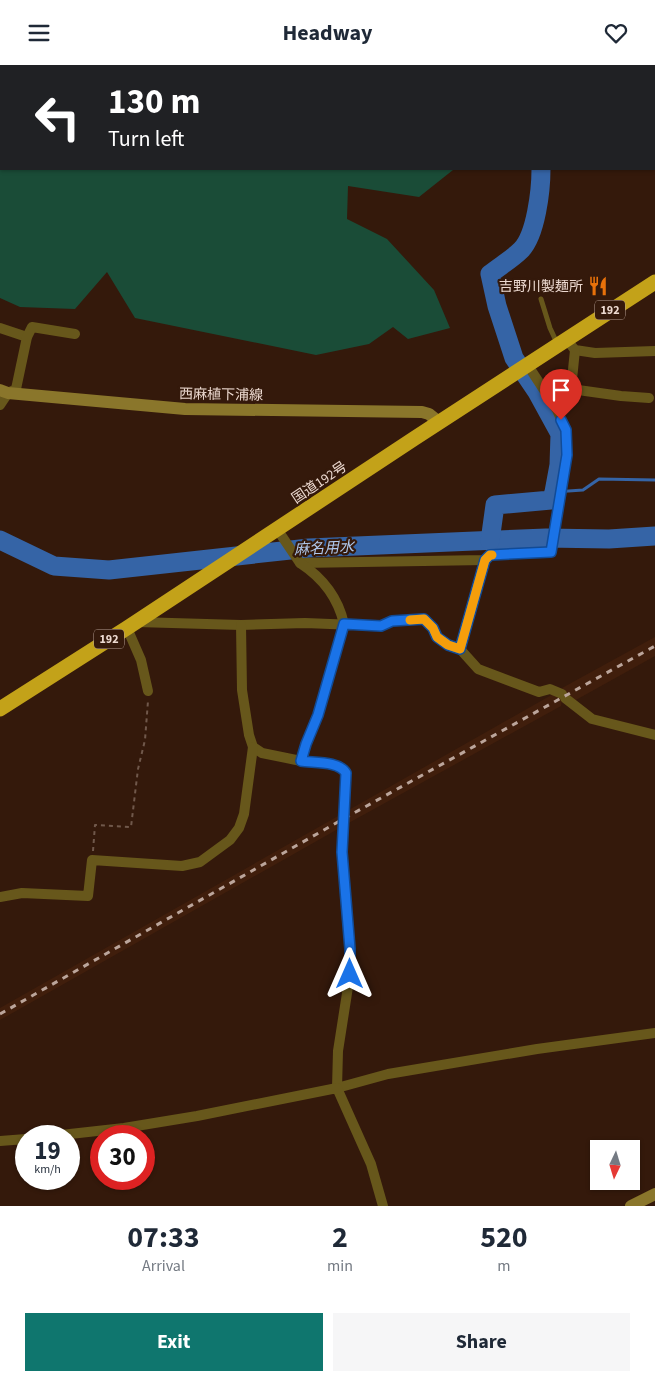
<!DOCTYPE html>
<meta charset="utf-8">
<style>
:root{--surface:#fff;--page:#f6f6f7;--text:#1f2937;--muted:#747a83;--accent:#0f766e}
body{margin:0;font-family:"Source Sans 3","Noto Sans JP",sans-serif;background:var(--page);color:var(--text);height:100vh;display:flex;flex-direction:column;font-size:19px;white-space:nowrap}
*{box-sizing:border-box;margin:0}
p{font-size:16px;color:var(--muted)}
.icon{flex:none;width:28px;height:28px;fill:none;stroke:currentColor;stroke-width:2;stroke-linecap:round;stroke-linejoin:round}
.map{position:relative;height:1141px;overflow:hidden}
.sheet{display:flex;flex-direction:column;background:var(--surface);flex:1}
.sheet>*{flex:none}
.hud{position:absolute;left:0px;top:0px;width:655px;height:105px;box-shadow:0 1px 4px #0004;background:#202124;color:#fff;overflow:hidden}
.needle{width:32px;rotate:184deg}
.controls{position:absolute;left:590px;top:1075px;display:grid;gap:10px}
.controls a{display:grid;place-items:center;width:50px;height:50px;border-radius:0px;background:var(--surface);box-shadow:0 1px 4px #0004;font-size:25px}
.speed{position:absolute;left:15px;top:1060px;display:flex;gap:10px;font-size:25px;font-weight:700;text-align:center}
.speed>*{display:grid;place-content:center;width:65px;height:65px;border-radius:50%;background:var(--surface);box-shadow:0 1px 4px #0004;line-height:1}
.speed small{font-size:12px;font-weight:400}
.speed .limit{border:8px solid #d22;background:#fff;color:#111}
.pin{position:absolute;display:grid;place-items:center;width:42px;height:42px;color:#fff;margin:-51px -21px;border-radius:50% 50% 50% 0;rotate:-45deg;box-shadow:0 0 5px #0007}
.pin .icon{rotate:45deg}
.me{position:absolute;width:55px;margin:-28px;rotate:0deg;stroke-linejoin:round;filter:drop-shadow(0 0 4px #0008)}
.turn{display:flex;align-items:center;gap:18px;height:105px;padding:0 25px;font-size:22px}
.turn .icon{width:65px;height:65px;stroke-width:2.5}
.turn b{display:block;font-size:35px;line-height:42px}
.eta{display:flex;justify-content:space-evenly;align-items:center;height:85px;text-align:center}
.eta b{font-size:30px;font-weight:700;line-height:35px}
.primary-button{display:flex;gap:10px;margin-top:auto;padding:10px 25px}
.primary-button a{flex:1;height:58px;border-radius:0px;background:var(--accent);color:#fff;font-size:20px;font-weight:700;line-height:58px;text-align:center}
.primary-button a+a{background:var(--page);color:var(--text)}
header{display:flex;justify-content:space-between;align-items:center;height:65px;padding:0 25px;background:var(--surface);font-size:22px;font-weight:700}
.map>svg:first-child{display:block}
.built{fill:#401e0c}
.green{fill:#1a4c37}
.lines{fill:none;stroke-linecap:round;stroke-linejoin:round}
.stream{stroke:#3564a6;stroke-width:3}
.river{stroke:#3564a6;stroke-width:19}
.path{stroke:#70584b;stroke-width:2;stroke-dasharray:4 4;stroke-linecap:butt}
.lane{stroke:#67571b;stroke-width:5}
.street{stroke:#67571b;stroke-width:10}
.secondary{stroke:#8a762b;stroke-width:12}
.highway{stroke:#c3a219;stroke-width:15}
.rail{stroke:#bba59b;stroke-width:3;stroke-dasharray:6 6;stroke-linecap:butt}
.route-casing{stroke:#114b97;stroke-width:12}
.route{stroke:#1a73e8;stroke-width:9}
.slow{stroke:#f59e0b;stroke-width:9}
.labels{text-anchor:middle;stroke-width:4.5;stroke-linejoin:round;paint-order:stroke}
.shield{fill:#34190b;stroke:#b59f95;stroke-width:1}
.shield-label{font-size:12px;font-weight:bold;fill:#ecd9d0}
.poi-label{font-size:14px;fill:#ecd9d0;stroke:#34190b;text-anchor:end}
.street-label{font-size:14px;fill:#ecd9d0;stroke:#34190b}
.water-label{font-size:15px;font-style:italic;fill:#afc8ed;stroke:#34190b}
</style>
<header><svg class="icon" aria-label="menu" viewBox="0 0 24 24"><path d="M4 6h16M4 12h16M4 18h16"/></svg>Headway<svg class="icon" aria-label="heart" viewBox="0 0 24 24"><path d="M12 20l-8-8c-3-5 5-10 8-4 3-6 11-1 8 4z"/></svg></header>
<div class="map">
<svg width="655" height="1141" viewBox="0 0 655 1141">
<rect width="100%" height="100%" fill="#34190b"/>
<polygon class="built" points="655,572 655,591 574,636 562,635 561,641 345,760 0,955 0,943 555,628 564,627 562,623"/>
<g class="green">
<polygon points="0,0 317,0 317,1 1,1 0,42"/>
<polygon points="0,104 449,104 453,105 419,132 348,121 347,154 387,174 434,225 450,263 408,274 393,262 369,279 316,290 135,253 107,207 75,244 20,242 0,233"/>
</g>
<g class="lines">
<polyline class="stream" points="554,427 583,425 599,414 655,415"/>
<g class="river">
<polyline points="345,0 345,1"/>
<polyline points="0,475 54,501 109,505 309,483 546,473 609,474 655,471"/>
<path d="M 490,476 L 495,440 L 551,435 L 554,427 L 559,400 L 560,369 L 537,327 L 514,293 L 497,241 L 490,209 C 500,201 512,194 521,185 C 536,170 541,125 541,104"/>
</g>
<polyline class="path" points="93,786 95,760 131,762 138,704 145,675 148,636"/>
<polyline class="lane" points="541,234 550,263 557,278"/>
<g class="street">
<polyline points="435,0 436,1"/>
<polyline points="606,0 609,1"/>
<polyline points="77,1 79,0"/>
<polyline points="379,1 380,0"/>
<polyline points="466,1 466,0"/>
<polyline points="511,1 511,0"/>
<polyline points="654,15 655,15"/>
<polyline points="0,49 1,48"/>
<polyline points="0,263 27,272"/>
<polyline points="571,280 575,285 595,288 655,286"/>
<polyline points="575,285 571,324 621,331 649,333"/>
<polyline points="0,340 8,328 16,324 27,272 32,262 75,269"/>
<polyline points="277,464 300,498 485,495 489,490 551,487 567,390 566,365 557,345 527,299"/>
<path d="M 300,498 C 323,513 338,532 344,559 L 318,649 L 306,679 L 301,696 C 314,698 339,696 346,707 L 342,787 L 350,884 L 350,909 L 338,986 L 337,1023 L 388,1009 L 537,984 L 655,968"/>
<polyline points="137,557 241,560 305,558 381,561 392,556 424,554 433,563 437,572 448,579 460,584 478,604 539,627 550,624 562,629"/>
<polyline points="241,560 242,625 249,670 253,682 262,688 301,696"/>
<polyline points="127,563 141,595 148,626"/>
<polyline points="460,584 485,495"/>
<polyline points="565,633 592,654 655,670"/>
<polyline points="0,832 22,828 88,831 92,795 182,801 200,797 230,775 239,763 244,749 253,682"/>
<polyline points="52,1071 124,1063 197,1051 337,1023 371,1099 383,1141"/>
<polyline points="0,1076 26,1074"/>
</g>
<g class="secondary">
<polyline points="0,325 8,328 185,344 422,347 429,349 440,358"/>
<polyline points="631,1141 655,1129"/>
</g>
<polyline class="highway" points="0,644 127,563 415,373 655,217"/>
<polyline class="rail" points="0,949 345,753 655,581"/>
</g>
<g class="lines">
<defs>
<path id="route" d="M 350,909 L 350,884 L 342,787 L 346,708 C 339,696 314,698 301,696 L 306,679 L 318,650 L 344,559 L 381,561 L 392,556 L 424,554 L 433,563 L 437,572 L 448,580 L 460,584 L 485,495 L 490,490 L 551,487 L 567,390 L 566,365 L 561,355"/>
</defs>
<use href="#route" class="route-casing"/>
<use href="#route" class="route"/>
<polyline class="slow" points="410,555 424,554 433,563 437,572 448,580 460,584 485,495 490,490 492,490"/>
</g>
<defs>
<symbol id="restaurant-bare" viewBox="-9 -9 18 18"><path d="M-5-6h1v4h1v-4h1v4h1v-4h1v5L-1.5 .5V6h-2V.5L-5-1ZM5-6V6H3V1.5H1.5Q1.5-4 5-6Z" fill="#e8710a" stroke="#34190b" stroke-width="2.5" paint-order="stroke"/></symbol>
</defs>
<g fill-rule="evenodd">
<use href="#restaurant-bare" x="584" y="207" width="28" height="28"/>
</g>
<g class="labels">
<g class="shield">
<rect x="595" y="235.5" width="30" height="19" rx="4"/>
<rect x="94" y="564.5" width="30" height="19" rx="4"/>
</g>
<g class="shield-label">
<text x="610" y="249">192</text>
<text x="109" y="578">192</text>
</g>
<g class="poi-label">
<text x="583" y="226">吉野川製麺所</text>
</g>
<g class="street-label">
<text transform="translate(221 329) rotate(1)" y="5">西麻植下浦線</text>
<text transform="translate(319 417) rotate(-34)" y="5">国道192号</text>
</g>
<g class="water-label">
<text transform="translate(324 483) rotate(-3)" y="5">麻名用水</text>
</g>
</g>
</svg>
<div class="controls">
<a><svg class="needle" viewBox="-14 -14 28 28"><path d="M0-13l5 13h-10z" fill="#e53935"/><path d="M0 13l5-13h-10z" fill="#747a83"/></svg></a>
</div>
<div class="speed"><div>19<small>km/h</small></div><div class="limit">30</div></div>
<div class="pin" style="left:561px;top:355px;background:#d93025"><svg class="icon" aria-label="arrive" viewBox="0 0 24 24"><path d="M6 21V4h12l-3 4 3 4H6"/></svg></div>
<svg class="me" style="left:350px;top:909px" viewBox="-20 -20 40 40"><path d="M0-17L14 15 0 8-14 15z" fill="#1a73e8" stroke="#fff" stroke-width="4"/></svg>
<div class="hud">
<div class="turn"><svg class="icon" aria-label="left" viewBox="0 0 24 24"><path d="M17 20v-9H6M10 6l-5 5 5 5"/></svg><div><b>130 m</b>Turn left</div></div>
</div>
</div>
<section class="sheet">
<div class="eta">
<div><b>07:33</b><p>Arrival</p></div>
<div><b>2</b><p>min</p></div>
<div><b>520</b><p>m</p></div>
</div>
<div class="primary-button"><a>Exit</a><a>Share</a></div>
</section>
